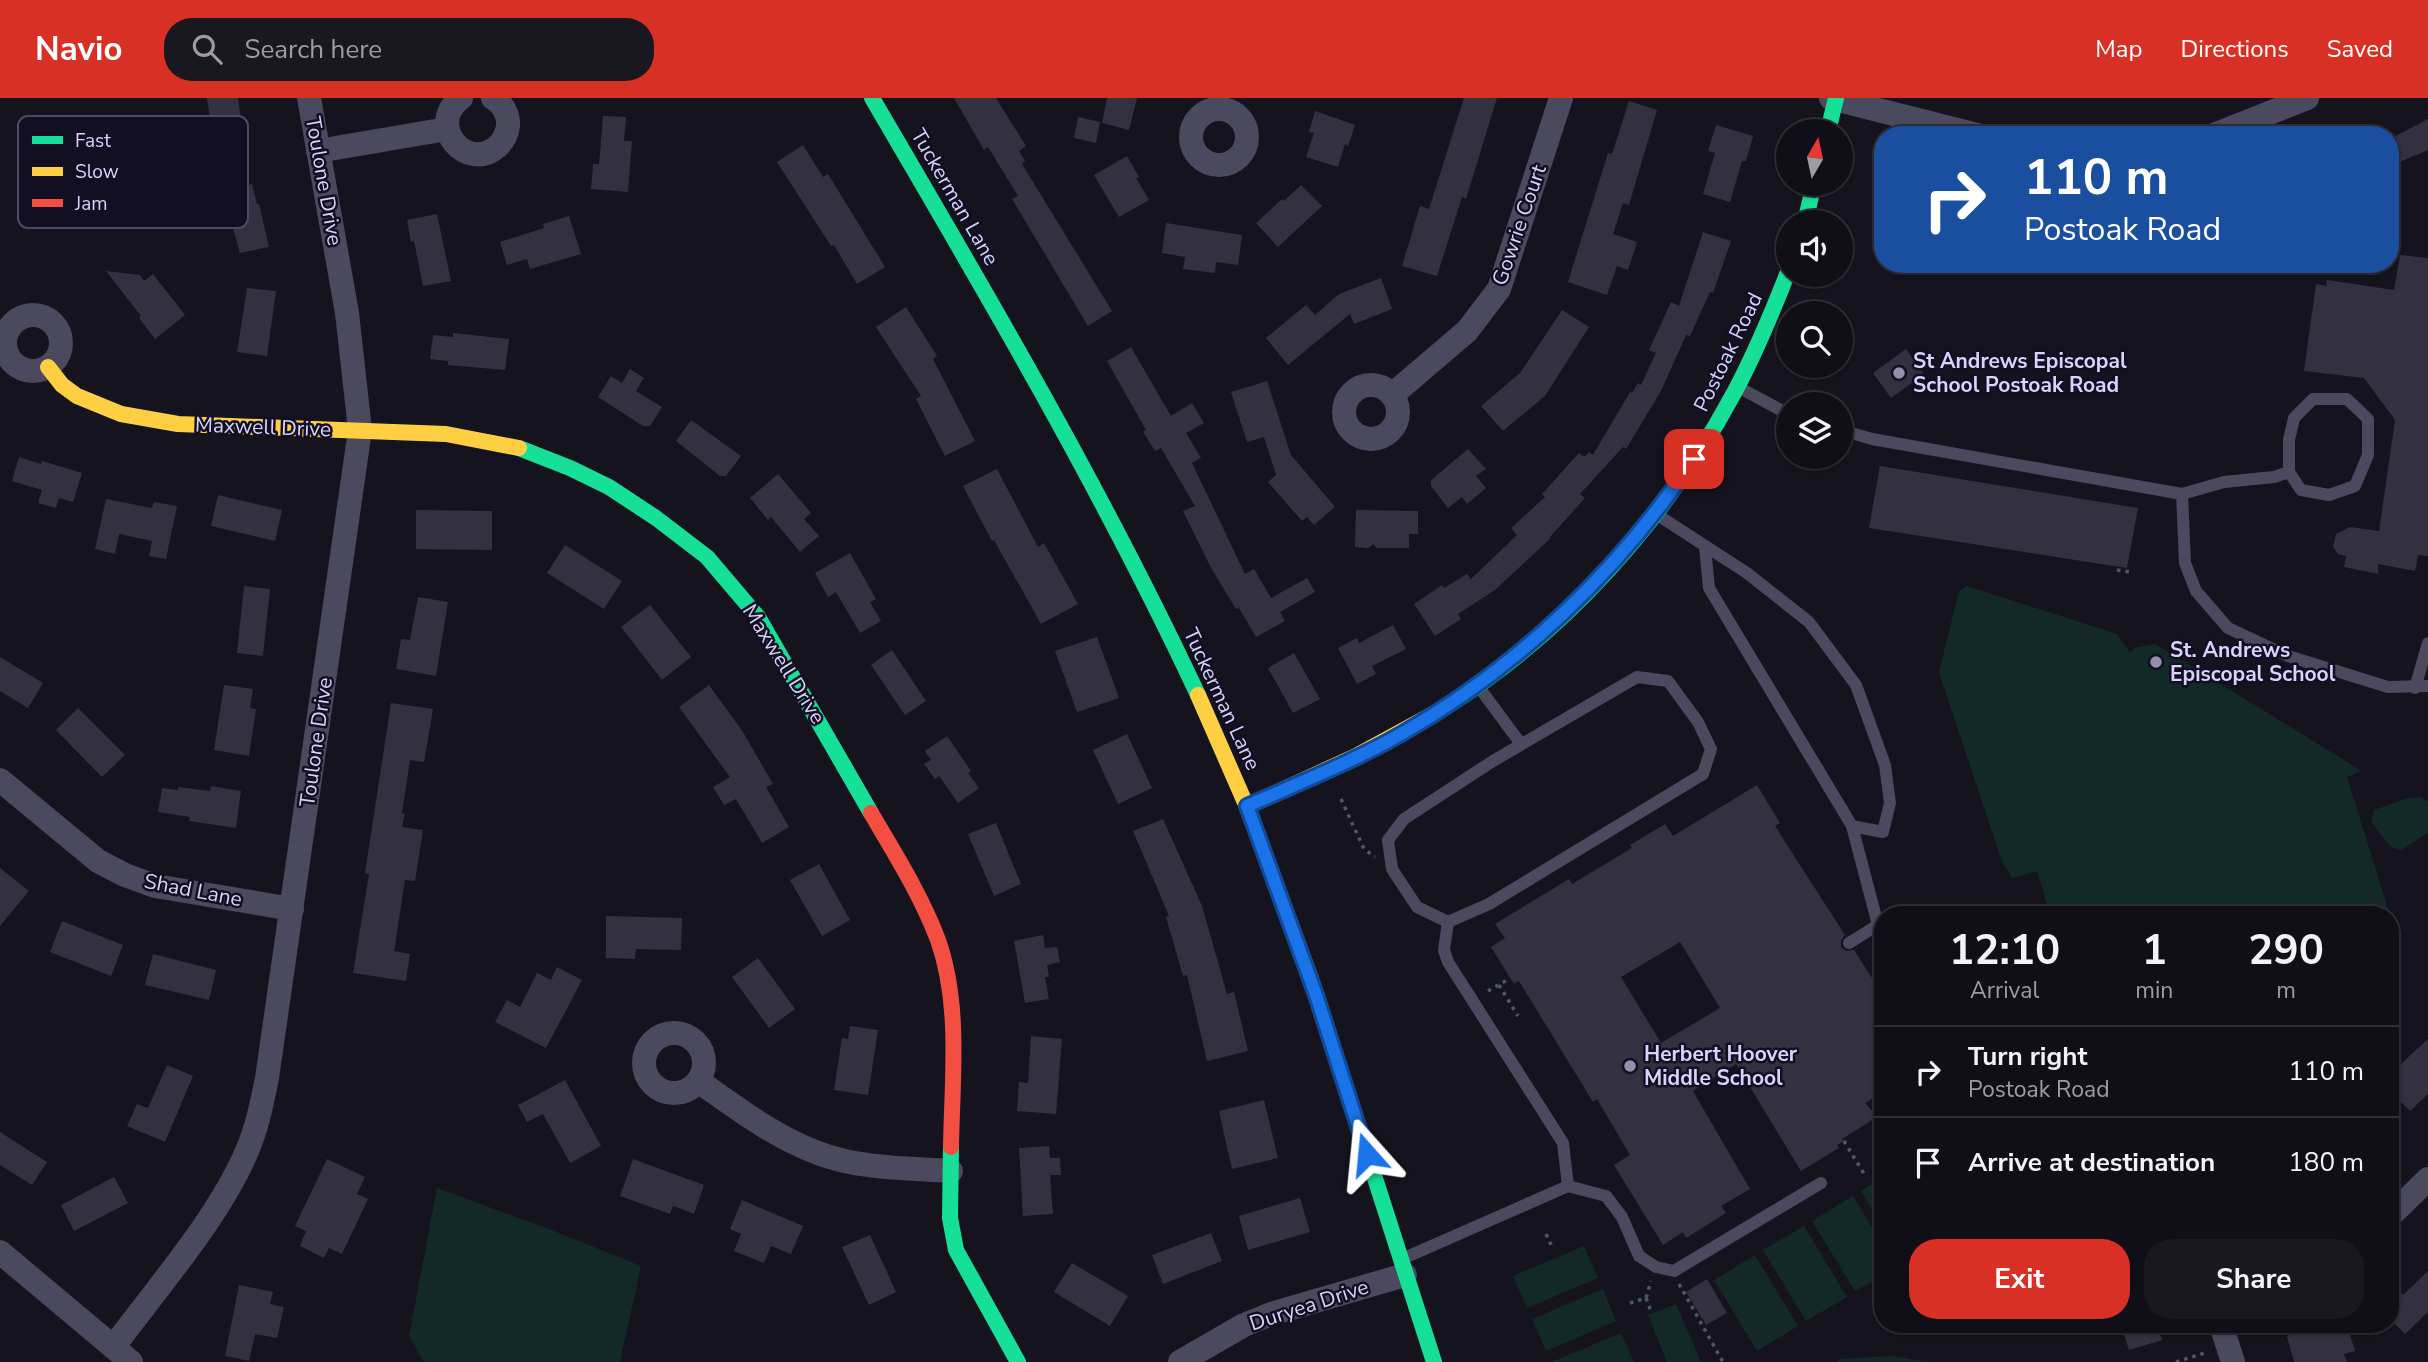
<!DOCTYPE html>
<style>
:root{--surface:#100e16;--page:#19171f;--text:#f1f3f6;--muted:#9c9ca1;--line:#302e35;--accent:#d93025}
body{margin:0;font-family:"Nunito Sans",sans-serif;background:var(--page);color:var(--text);height:100vh;display:flex;flex-direction:column;font-size:26px;white-space:nowrap}
*{box-sizing:border-box;margin:0}
p{font-size:23px;color:var(--muted)}
.icon{flex:none;width:38px;height:38px;fill:none;stroke:currentColor;stroke-width:2;stroke-linecap:round;stroke-linejoin:round}
.map{position:relative;flex:1;overflow:hidden}
.drawer{position:absolute;left:1874px;top:808px;width:525px;height:427px;display:flex;flex-direction:column;background:var(--surface);border-radius:28px;box-shadow:0 2px 5px #0004,0 0 0 2px var(--line)}
.drawer>*{flex:none}
.banner{position:absolute;left:1874px;top:28px;width:525px;height:147px;border-radius:28px;box-shadow:0 2px 5px #0004,0 0 0 2px var(--line);background:#1a4fa0;color:#fff;overflow:hidden}
.needle{width:46px;rotate:9deg}
.fabs{position:absolute;left:1776px;top:21px;display:grid;gap:14px}
.fabs a{display:grid;place-items:center;width:77px;height:77px;border-radius:50%;background:var(--surface);box-shadow:0 2px 5px #0004,0 0 0 2px var(--line);font-size:35px}
.pin{position:absolute;display:grid;place-items:center;width:60px;height:60px;color:#fff;margin:-30px;border-radius:14px;box-shadow:0 4px 10px #0006}
.me{position:absolute;width:77px;margin:-38px;rotate:342deg;stroke-linejoin:round;filter:drop-shadow(0 0 5px #0008)}
.turn{display:flex;align-items:center;gap:24px;height:147px;padding:0 35px;font-size:32px}
.turn .icon{width:91px;height:91px;stroke-width:2.5}
.turn b{display:block;font-size:49px;line-height:60px}
.eta{display:flex;justify-content:space-evenly;align-items:center;height:119px;text-align:center}
.eta b{font-size:42px;font-weight:700;line-height:49px}
.primary-button{display:flex;gap:14px;margin-top:auto;padding:14px 35px}
.primary-button a{flex:1;height:80px;border-radius:28px;background:var(--accent);color:#fff;font-size:28px;font-weight:700;line-height:80px;text-align:center}
.primary-button a+a{background:var(--page);color:var(--text)}
ul{padding:0;list-style:none}
li{display:flex;align-items:center;gap:21px;height:91px;padding:0 35px;border-top:2px solid var(--line)}
li div{flex:1}
li b{display:block;font-size:26px}
li em{font-style:normal}
header{display:flex;align-items:center;gap:42px;box-sizing:border-box;height:98px;padding:0 35px;background:var(--accent);color:#fff}
header strong{font-size:33px}
nav{display:flex;gap:38px;margin-inline-start:auto;font-size:24px}
.search{width:490px;height:63px;background:var(--page);display:flex;align-items:center;gap:18px;box-sizing:border-box;padding:0 24px;border-radius:28px;color:var(--muted);font-size:26px}
.map>svg:first-child{display:block}
.green{fill:#132928}
.building{fill:#333140;fill-rule:evenodd}
.lines{fill:none;stroke-linecap:round;stroke-linejoin:round}
.path{stroke:#4b5a65;stroke-width:3.5;stroke-dasharray:3.5 5;stroke-linecap:butt}
.lane{stroke:#4a495e;stroke-width:12}
.street{stroke:#4a495e;stroke-width:24}
.fast{stroke:#16e098;stroke-width:16}
.slow{stroke:#ffcf43;stroke-width:16}
.jam{stroke:#f24e42;stroke-width:16}
.route-casing{stroke:#114b97;stroke-width:18}
.route{stroke:#1a73e8;stroke-width:12}
.poi-dot{fill:#9390ae;stroke:#120f22;stroke-width:2.5}
.labels{text-anchor:middle;stroke-width:5;stroke-linejoin:round;paint-order:stroke}
.street-label{font-size:21px;fill:#d7d4fc;stroke:#120f22}
.poi-label{font-size:21px;font-weight:bold;fill:#d7d4fc;stroke:#120f22;text-anchor:start}
.key{fill:#120f22;stroke:#4d4a63;stroke-width:2}
.key-label{font-size:19px;fill:#d7d4fc}
</style>
<header>
<strong>Navio</strong>
<div class="search"><svg class="icon" aria-label="search" viewBox="0 0 24 24"><circle cx="10" cy="10" r="6"/><path d="M15 15l6 6"/></svg>Search here</div>
<nav><a>Map</a><a>Directions</a><a>Saved</a></nav>
</header>
<div class="map">
<svg width="2428" height="1264" viewBox="0 0 2428 1264">
<rect width="100%" height="100%" fill="#15131e"/>
<g class="green">
<polygon points="1967,488 2117,536 2130,555 2134,550 2155,546 2362,673 2347,679 2390,817 2050,817 2037,773 2012,780 2002,763 1939,574 1959,493"/>
<polygon points="2421,699 2428,704 2428,735 2401,752 2391,749 2371,724 2374,712 2408,700"/>
<polygon points="1883,1079 1883,1130 1861,1093"/>
<polygon points="437,1090 549,1131 641,1168 620,1264 424,1264 409,1238"/>
<polygon points="1853,1098 1883,1148 1883,1177 1855,1193 1812,1123"/>
<polygon points="1804,1128 1847,1199 1806,1223 1763,1152"/>
<polygon points="1584,1148 1598,1180 1527,1210 1513,1178"/>
<polygon points="1755,1157 1798,1228 1757,1253 1714,1182"/>
<polygon points="1603,1191 1616,1223 1546,1253 1532,1221"/>
<polygon points="1676,1206 1701,1264 1667,1264 1648,1217"/>
<polygon points="1621,1235 1634,1264 1552,1264"/>
<polygon points="1892,1258 1928,1264 1836,1264 1841,1261"/>
</g>
<g class="building">
<polygon points="207,0 238,0 245,51 215,55"/>
<polygon points="954,0 996,0 1026,48 1019,53 1025,63 1022,66 1112,213 1088,228 1012,101 1018,98 988,49 984,52"/>
<polygon points="1107,0 1137,0 1129,32 1102,25"/>
<polygon points="1464,0 1497,0 1466,101 1462,99 1437,178 1402,168 1420,108 1429,111"/>
<polygon points="1629,3 1657,12 1629,107 1623,105 1613,136 1637,144 1628,172 1617,168 1607,197 1568,184 1608,55 1612,56"/>
<polygon points="1315,13 1355,27 1348,48 1345,46 1338,69 1306,59 1314,35 1309,34"/>
<polygon points="603,18 626,19 624,43 632,43 628,94 591,91 593,66 599,66"/>
<polygon points="1078,19 1100,24 1096,45 1074,40"/>
<polygon points="2428,21 2428,52 2390,68 2390,41"/>
<polygon points="1716,27 1753,38 1746,63 1742,63 1730,104 1703,96 1715,55 1708,53"/>
<polygon points="803,47 823,79 828,76 885,169 857,186 834,147 831,148 777,64"/>
<polygon points="1127,58 1139,79 1136,80 1149,102 1119,119 1094,77"/>
<polygon points="252,86 257,106 259,106 269,149 240,155 223,93"/>
<polygon points="1301,87 1322,108 1278,149 1256,125 1282,101 1284,103"/>
<polygon points="437,116 451,183 423,188 414,143 411,144 407,122"/>
<polygon points="569,118 581,156 530,171 527,161 507,167 500,144 544,130 543,126"/>
<polygon points="1166,125 1242,137 1238,167 1216,164 1215,175 1183,171 1185,159 1162,155"/>
<polygon points="1703,134 1731,143 1713,195 1710,194 1690,238 1686,237 1661,293 1626,351 1623,349 1580,396 1585,400 1550,439 1551,440 1495,492 1458,516 1461,521 1435,538 1414,506 1442,487 1444,490 1467,476 1471,481 1517,437 1511,430 1545,399 1542,396 1579,355 1584,359 1589,354 1593,357 1630,294 1632,295 1638,285 1641,287 1656,255 1649,252 1671,204 1679,208"/>
<polygon points="2400,157 2428,160 2428,458 2418,457 2415,473 2378,466 2378,476 2344,469 2346,458 2338,456 2333,449 2336,436 2350,429 2379,433 2395,322 2364,280 2304,273 2316,186 2326,188 2327,182 2394,192"/>
<polygon points="106,173 140,177 144,183 153,176 185,217 155,241 139,220 141,218"/>
<polygon points="1381,180 1392,211 1354,226 1350,216 1288,267 1266,240 1306,207 1315,217 1339,196"/>
<polygon points="247,190 276,193 267,258 237,254"/>
<polygon points="906,209 937,258 933,261 975,343 945,358 916,301 921,298 876,229"/>
<polygon points="1562,212 1589,229 1545,298 1503,333 1481,308 1520,275"/>
<polygon points="453,235 509,241 505,272 448,267 448,263 430,261 433,237 453,239"/>
<polygon points="1131,249 1171,318 1192,305 1204,325 1186,335 1201,360 1192,365 1245,476 1254,471 1271,500 1307,480 1315,494 1280,514 1285,523 1256,539 1239,510 1236,511 1210,468 1183,413 1195,408 1161,350 1155,353 1143,334 1146,332 1107,263"/>
<polygon points="1906,251 1924,276 1891,300 1873,275"/>
<polygon points="630,271 644,280 636,293 662,309 650,328 643,328 598,299 611,278 622,285"/>
<polygon points="1267,283 1291,357 1335,409 1314,427 1307,419 1302,423 1268,384 1276,377 1264,339 1247,344 1231,294"/>
<polygon points="691,322 741,358 726,378 720,378 676,343"/>
<polygon points="1468,351 1486,371 1476,378 1486,390 1467,406 1462,399 1448,410 1431,388 1431,382"/>
<polygon points="19,359 41,366 42,363 82,375 73,404 59,400 56,410 38,405 42,392 12,383"/>
<polygon points="1880,368 2138,410 2127,470 1869,430"/>
<polygon points="997,371 1038,449 1044,445 1078,506 1041,526 994,442 992,443 963,388"/>
<polygon points="778,376 811,415 804,421 819,438 800,454 771,419 768,422 750,400"/>
<polygon points="218,397 282,412 275,443 211,428"/>
<polygon points="106,401 152,410 154,404 177,408 166,461 149,458 152,443 119,436 115,456 95,451"/>
<polygon points="416,412 492,413 492,452 416,451"/>
<polygon points="1356,412 1418,413 1418,436 1409,436 1409,450 1376,450 1374,446 1368,450 1355,449"/>
<polygon points="565,447 622,483 604,511 547,475"/>
<polygon points="850,455 876,501 870,504 881,523 860,535 836,494 828,499 815,475"/>
<polygon points="244,488 270,491 263,558 237,555"/>
<polygon points="418,499 448,504 436,578 396,571 401,541 410,542"/>
<polygon points="650,507 691,559 662,582 621,529"/>
<polygon points="1393,527 1406,551 1372,568 1376,576 1357,586 1338,550 1357,540 1359,545"/>
<polygon points="1097,539 1119,600 1077,614 1055,553"/>
<polygon points="892,552 926,603 905,617 871,567"/>
<polygon points="1294,555 1320,601 1293,615 1268,570"/>
<polygon points="0,559 43,585 28,610 0,593"/>
<polygon points="224,587 253,591 250,610 256,611 249,658 214,652"/>
<polygon points="709,587 743,634 773,686 766,689 789,729 762,745 736,701 724,707 713,689 730,679 679,609"/>
<polygon points="391,605 433,611 424,664 410,662 402,715 405,716 402,729 423,732 415,783 405,782 394,853 410,856 406,883 353,875 369,776 365,775"/>
<polygon points="78,610 125,657 102,679 56,632"/>
<polygon points="1127,636 1152,690 1118,706 1093,652"/>
<polygon points="947,638 971,673 968,675 979,690 958,705 939,678 935,681 924,666 931,662 925,653"/>
<path d="M 1757,687 L 1780,725 L 1775,728 L 1845,837 L 1841,842 L 1841,849 L 1846,853 L 1854,852 L 1883,897 L 1883,994 L 1865,1005 L 1877,1019 L 1842,1041 L 1844,1043 L 1837,1047 L 1839,1050 L 1801,1073 L 1736,966 L 1693,993 L 1750,1091 L 1721,1108 L 1726,1115 L 1686,1140 L 1683,1134 L 1663,1147 L 1614,1067 L 1630,1057 L 1597,1001 L 1593,1004 L 1519,883 L 1514,886 L 1491,849 L 1505,840 L 1495,826 L 1569,781 L 1572,786 L 1632,750 L 1630,747 L 1665,726 L 1673,738 ZM 1680,844 L 1720,910 L 1661,945 L 1621,879 Z"/>
<polygon points="211,688 241,693 236,730 189,723 190,719 158,714 162,690 178,692 178,689 210,693"/>
<polygon points="1163,721 1202,808 1227,896 1234,894 1248,953 1207,963 1187,877 1183,878 1166,819 1169,818 1133,733"/>
<polygon points="996,725 1021,786 994,798 968,736"/>
<polygon points="819,766 850,822 822,838 790,782"/>
<polygon points="0,770 29,793 0,828"/>
<polygon points="606,818 682,820 681,852 636,851 635,861 606,860"/>
<polygon points="62,823 123,847 111,878 50,854"/>
<polygon points="1043,837 1045,850 1057,849 1060,864 1047,867 1049,879 1045,879 1049,901 1025,905 1014,843"/>
<polygon points="153,856 216,872 209,902 145,887"/>
<polygon points="758,860 795,911 769,930 732,879"/>
<polygon points="557,869 582,882 546,950 495,924 507,902 520,909 537,875 551,882"/>
<polygon points="850,928 878,932 868,997 834,992 842,940 848,941"/>
<polygon points="1031,938 1062,941 1056,1016 1017,1013 1019,984 1028,985"/>
<polygon points="2428,941 2428,996 2410,1013 2390,993 2390,976"/>
<polygon points="167,967 193,978 165,1044 127,1028 137,1006 148,1010"/>
<polygon points="565,982 601,1048 570,1065 543,1016 527,1024 518,1007"/>
<polygon points="1264,1002 1278,1060 1232,1071 1219,1013"/>
<polygon points="0,1034 47,1064 32,1087 0,1067"/>
<polygon points="1049,1048 1050,1060 1060,1060 1061,1077 1050,1077 1053,1116 1023,1118 1019,1050"/>
<polygon points="327,1061 365,1079 357,1096 368,1101 342,1156 329,1150 324,1160 300,1148 306,1133 295,1128"/>
<polygon points="633,1061 704,1087 694,1116 673,1108 670,1116 620,1098"/>
<polygon points="114,1079 128,1105 74,1133 61,1107"/>
<polygon points="1300,1100 1310,1134 1248,1152 1239,1118"/>
<polygon points="742,1102 803,1128 791,1156 771,1148 764,1165 734,1153 741,1136 730,1131"/>
<polygon points="1211,1135 1222,1163 1163,1186 1152,1157"/>
<polygon points="870,1137 896,1194 869,1207 842,1149"/>
<polygon points="1072,1165 1128,1198 1110,1228 1054,1194"/>
<polygon points="2428,1173 2428,1214 2405,1236 2390,1221 2390,1201 2399,1192 2403,1197"/>
<polygon points="1707,1181 1727,1215 1706,1227 1686,1194"/>
<polygon points="239,1187 273,1194 270,1206 284,1209 277,1240 255,1236 249,1263 225,1258"/>
<polygon points="2121,1227 2157,1227 2162,1242 2129,1252"/>
<polygon points="2347,1227 2355,1253 2344,1256 2347,1264 2294,1264 2287,1238 2309,1231 2311,1237"/>
</g>
<g class="lines">
<g class="path">
<polyline points="2117,472 2130,474"/>
<polyline points="1341,701 1364,751 1375,759"/>
<polyline points="1499,887 1518,918"/>
<polyline points="1488,893 1507,882"/>
<polyline points="1844,1043 1866,1079"/>
<polyline points="1546,1136 1553,1151"/>
<polyline points="1679,1186 1723,1264"/>
<polyline points="1646,1200 1652,1216"/>
<polyline points="1630,1205 1646,1200 1651,1183"/>
<polyline points="2176,1264 2208,1254"/>
</g>
<g class="lane">
<polyline points="1738,289 1788,316"/>
<polygon points="2313,301 2347,301 2368,321 2368,357 2355,388 2329,397 2301,392 2289,374 2289,342 2294,320"/>
<polyline points="1841,332 1872,341 2182,396 2224,384 2274,379 2289,374"/>
<polyline points="2182,396 2185,465 2196,493 2228,530 2288,558 2388,589 2428,588"/>
<polyline points="1656,416 1747,475 1809,524 1856,587 1885,667 1890,705 1883,734 1852,728 1709,490 1705,449"/>
<polygon points="1637,579 1668,583 1698,624 1711,651 1703,676 1489,806 1448,824 1417,809 1392,771 1388,742 1404,721 1493,663"/>
<polyline points="1478,588 1521,646"/>
<polyline points="2415,590 2428,545"/>
<polyline points="1448,824 1444,852 1448,864 1563,1045 1568,1088"/>
<polyline points="1849,845 1878,827 1852,728"/>
<polyline points="1402,1161 1568,1088 1606,1098 1622,1119 1639,1158 1656,1169 1674,1173 1821,1085"/>
</g>
<g class="street">
<path d="M 461,0 C 425,27 467,76 498,48 C 503,43 507,36 508,28 C 509,17 503,6 493,0"/>
<polyline points="1831,0 1977,37"/>
<circle cx="1219" cy="39" r="28"/>
<polyline points="2214,37 2307,0"/>
<polyline points="318,53 447,31"/>
<circle cx="33" cy="245" r="28"/>
<circle cx="1371" cy="314" r="27"/>
<polyline points="1392,297 1467,233 1499,191 1561,0"/>
<polyline points="0,682 98,763 125,777 155,788 292,811"/>
<circle cx="674" cy="965" r="30"/>
<path d="M 698,983 C 736,1009 774,1039 818,1055 C 859,1071 907,1070 951,1073"/>
<polyline points="2390,1118 2428,1081"/>
<polyline points="0,1154 131,1264"/>
<polyline points="2221,1227 2233,1264"/>
<path d="M 114,1248 C 158,1189 219,1119 247,1053 C 257,1030 262,1005 267,980 L 360,332 L 347,215 L 309,0"/>
<polyline points="1180,1264 1244,1227 1271,1216 1405,1177"/>
</g>
<g class="fast">
<path d="M 872,0 C 987,196 1102,392 1198,597"/>
<polyline points="1828,33 1836,0"/>
<polyline points="1805,124 1814,86"/>
<polyline points="519,350 570,370 609,389 656,420 707,459 758,519 871,715"/>
<path d="M 1446,609 C 1565,534 1667,420 1734,295 C 1755,256 1772,215 1788,174"/>
<polyline points="1311,881 1434,1264"/>
<polyline points="951,1049 950,1120 956,1152 1018,1264"/>
</g>
<g class="slow">
<polyline points="48,269 62,287 77,298 121,316 178,326 446,336 519,350"/>
<polyline points="1198,597 1247,709 1311,881"/>
<polyline points="1247,708 1356,658 1446,609"/>
</g>
<path class="jam" d="M 871,715 C 895,756 921,797 938,842 C 961,907 952,982 951,1049"/>
</g>
<g class="lines">
<defs>
<path id="route" d="M 1367,1056 L 1316,897 L 1247,708 C 1299,685 1352,664 1401,636 C 1519,569 1618,473 1694,361"/>
</defs>
<use href="#route" class="route-casing"/>
<use href="#route" class="route"/>
</g>
<g class="poi-dot">
<circle cx="1899" cy="275" r="7"/>
<circle cx="2156" cy="564" r="7"/>
<circle cx="1630" cy="968" r="7"/>
</g>
<g class="labels">
<g class="street-label">
<text transform="translate(324 83) rotate(80)" y="7">Toulone Drive</text>
<text transform="translate(955 99) rotate(60)" y="7">Tuckerman Lane</text>
<text transform="translate(1519 127) rotate(-71)" y="7">Gowrie Court</text>
<text transform="translate(1728 254) rotate(-64)" y="7">Postoak Road</text>
<text transform="translate(263 329) rotate(2)" y="7">Maxwell Drive</text>
<text transform="translate(784 566) rotate(58)" y="7">Maxwell Drive</text>
<text transform="translate(1222 601) rotate(65)" y="7">Tuckerman Lane</text>
<text transform="translate(316 644) rotate(-82)" y="7">Toulone Drive</text>
<text transform="translate(193 792) rotate(11)" y="7">Shad Lane</text>
<text transform="translate(1309 1207) rotate(-18)" y="7">Duryea Drive</text>
</g>
<g class="poi-label">
<text x="1913" y="270">St Andrews Episcopal<tspan x="1913" dy="24">School Postoak Road</tspan></text>
<text x="2170" y="559">St. Andrews<tspan x="2170" dy="24">Episcopal School</tspan></text>
<text x="1644" y="963">Herbert Hoover<tspan x="1644" dy="24">Middle School</tspan></text>
</g>
</g>
<rect x="18" y="18" width="230" height="112" rx="10" class="key"/>
<rect x="32" y="38" width="31" height="8" fill="#16e098"/>
<rect x="32" y="69" width="31" height="9" fill="#ffcf43"/>
<rect x="32" y="101" width="31" height="8" fill="#f24e42"/>
<g class="key-label">
<text x="75" y="49">Fast</text>
<text x="75" y="80">Slow</text>
<text x="75" y="112">Jam</text>
</g>
</svg>
<div class="fabs">
<a><svg class="needle" viewBox="-14 -14 28 28"><path d="M0-13l5 13h-10z" fill="#e53935"/><path d="M0 13l5-13h-10z" fill="#9c9ca1"/></svg></a>
<a><svg class="icon" aria-label="sound" viewBox="0 0 24 24"><path d="M4 9h4l5-4v14l-5-4H4zM17 9q2 3 0 6"/></svg></a>
<a><svg class="icon" aria-label="search" viewBox="0 0 24 24"><circle cx="10" cy="10" r="6"/><path d="M15 15l6 6"/></svg></a>
<a><svg class="icon" aria-label="layers" viewBox="0 0 24 24"><path d="M12 4l9 5-9 5-9-5zM3 14l9 5 9-5"/></svg></a>
</div>
<div class="pin" style="left:1694px;top:361px;background:#d93025"><svg class="icon" aria-label="arrive" viewBox="0 0 24 24"><path d="M6 21V4h12l-3 4 3 4H6"/></svg></div>
<svg class="me" style="left:1367px;top:1056px" viewBox="-20 -20 40 40"><path d="M0-17L14 15 0 8-14 15z" fill="#1a73e8" stroke="#fff" stroke-width="4"/></svg>
<div class="banner">
<div class="turn"><svg class="icon" aria-label="right" viewBox="0 0 24 24"><path d="M7 20v-9h11M14 6l5 5-5 5"/></svg><div><b>110 m</b>Postoak Road</div></div>
</div>
<section class="drawer">
<div class="eta">
<div><b>12:10</b><p>Arrival</p></div>
<div><b>1</b><p>min</p></div>
<div><b>290</b><p>m</p></div>
</div>
<ul>
<li><svg class="icon" aria-label="right" viewBox="0 0 24 24"><path d="M7 20v-9h11M14 6l5 5-5 5"/></svg><div><b>Turn right</b><p>Postoak Road</p></div><em>110 m</em></li>
<li><svg class="icon" aria-label="arrive" viewBox="0 0 24 24"><path d="M6 21V4h12l-3 4 3 4H6"/></svg><div><b>Arrive at destination</b></div><em>180 m</em></li>
</ul>
<div class="primary-button"><a>Exit</a><a>Share</a></div>
</section>
</div>
